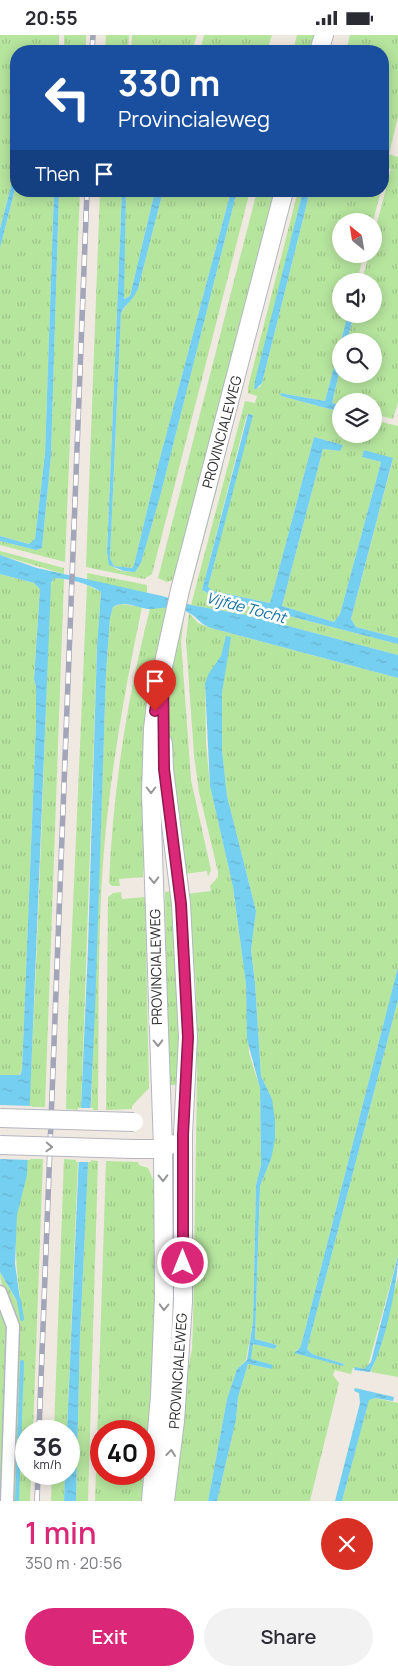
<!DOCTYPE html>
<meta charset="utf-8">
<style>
:root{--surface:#fff;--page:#f2f2f3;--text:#2b2b33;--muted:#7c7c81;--accent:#db2777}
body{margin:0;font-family:Manrope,sans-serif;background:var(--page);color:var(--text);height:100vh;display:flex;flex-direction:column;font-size:19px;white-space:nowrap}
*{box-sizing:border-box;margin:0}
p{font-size:16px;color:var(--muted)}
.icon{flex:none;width:28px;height:28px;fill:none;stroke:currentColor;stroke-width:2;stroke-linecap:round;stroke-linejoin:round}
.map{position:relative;height:1466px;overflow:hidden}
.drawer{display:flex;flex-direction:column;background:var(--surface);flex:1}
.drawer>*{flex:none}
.guide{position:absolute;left:10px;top:10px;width:379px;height:152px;border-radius:20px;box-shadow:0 2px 12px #0003;background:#1a4fa0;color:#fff;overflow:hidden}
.needle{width:32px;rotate:330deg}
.buttons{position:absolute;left:332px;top:178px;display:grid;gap:10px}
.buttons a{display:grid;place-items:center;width:50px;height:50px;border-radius:50%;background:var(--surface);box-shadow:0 2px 12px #0003;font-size:25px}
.speed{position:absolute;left:15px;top:1385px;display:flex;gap:10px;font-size:25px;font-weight:700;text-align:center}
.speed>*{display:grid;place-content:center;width:65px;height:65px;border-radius:50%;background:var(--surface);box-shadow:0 2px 12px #0003;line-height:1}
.speed small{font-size:12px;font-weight:400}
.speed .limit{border:8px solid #d22;background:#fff;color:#111}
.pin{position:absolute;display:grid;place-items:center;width:42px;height:42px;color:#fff;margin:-51px -21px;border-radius:50% 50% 50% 0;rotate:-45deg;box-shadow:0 0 5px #0007}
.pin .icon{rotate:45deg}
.me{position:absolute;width:55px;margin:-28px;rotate:0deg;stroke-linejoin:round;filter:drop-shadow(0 0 4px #0008)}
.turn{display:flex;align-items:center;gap:18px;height:105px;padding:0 25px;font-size:22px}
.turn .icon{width:65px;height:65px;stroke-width:2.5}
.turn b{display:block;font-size:35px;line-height:42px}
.then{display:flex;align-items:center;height:48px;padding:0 25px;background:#0003;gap:10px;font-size:19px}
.round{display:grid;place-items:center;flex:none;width:52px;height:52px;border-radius:26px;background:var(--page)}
.headline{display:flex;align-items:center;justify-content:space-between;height:85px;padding:0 25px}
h1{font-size:30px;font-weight:600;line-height:38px;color:var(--accent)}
.action{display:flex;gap:10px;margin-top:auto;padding:10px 25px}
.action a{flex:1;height:58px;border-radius:30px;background:var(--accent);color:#fff;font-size:20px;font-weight:600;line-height:58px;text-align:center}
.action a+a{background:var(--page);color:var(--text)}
.status{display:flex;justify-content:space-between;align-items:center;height:35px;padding:0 25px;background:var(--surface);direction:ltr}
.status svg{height:14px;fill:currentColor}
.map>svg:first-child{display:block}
.grass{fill:url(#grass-tufts);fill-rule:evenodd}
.water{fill:url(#water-ripples)}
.pier{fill:#efe9e1}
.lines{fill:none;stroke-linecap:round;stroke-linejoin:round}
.stream{stroke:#75cff0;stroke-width:4}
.street-casing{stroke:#b4b7c1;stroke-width:15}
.secondary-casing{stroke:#b4b7c1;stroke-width:20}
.street{stroke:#fff;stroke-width:12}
.secondary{stroke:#fff;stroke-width:18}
.rail-casing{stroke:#a3a6b8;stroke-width:5.5}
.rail{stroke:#fff;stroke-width:4;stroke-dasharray:11;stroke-linecap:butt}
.secondary-bridge-casing{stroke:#b4b7c1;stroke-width:20;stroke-linecap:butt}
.secondary-bridge{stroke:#fff;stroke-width:18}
.oneway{stroke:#969696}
.route-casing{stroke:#8e194d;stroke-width:12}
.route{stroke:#db2777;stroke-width:9}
.labels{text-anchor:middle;stroke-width:5;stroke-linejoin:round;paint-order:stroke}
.street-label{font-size:14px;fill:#2e2e2e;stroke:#fff}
.water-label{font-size:15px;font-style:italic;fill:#0d6fa3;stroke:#fff}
</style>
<div class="status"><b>20:55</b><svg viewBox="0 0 49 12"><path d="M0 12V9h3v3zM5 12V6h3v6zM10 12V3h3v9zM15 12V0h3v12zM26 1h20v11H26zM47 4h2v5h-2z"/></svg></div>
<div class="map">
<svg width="398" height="1466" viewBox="0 0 398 1466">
<defs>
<pattern id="grass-tufts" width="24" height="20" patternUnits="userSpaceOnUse" patternTransform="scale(1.25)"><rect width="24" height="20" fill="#b6e59e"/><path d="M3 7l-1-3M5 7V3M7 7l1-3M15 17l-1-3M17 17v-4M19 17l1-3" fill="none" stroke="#9dc588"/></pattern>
<pattern id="water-ripples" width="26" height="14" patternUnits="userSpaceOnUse" patternTransform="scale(1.25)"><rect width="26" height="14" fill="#75cff0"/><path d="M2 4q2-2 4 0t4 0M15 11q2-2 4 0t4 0" fill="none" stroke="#66b2ce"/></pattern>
</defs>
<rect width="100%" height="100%" fill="#efe9e1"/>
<g class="grass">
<polygon points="0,0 59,0 59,16 16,16 16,132 0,194"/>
<rect x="64" y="0" width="22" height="16"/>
<polygon points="106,0 129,0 128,16 105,16"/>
<polygon points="132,0 197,0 192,16 131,16"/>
<polygon points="204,0 272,0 267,16 200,16"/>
<polygon points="297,0 316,0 311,16 293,16"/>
<polygon points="350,0 398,0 398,82 389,119 398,122 398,367 393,384 374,379 374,366 341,366 341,370 332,368 341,330 341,339 374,339 374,306 347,306 354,279 374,279 374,246 362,246 369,219 374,219 374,200 391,134 388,133 383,152 382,16 346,16"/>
<polygon points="16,150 16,156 54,156 45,419 35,504 30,509 0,501 0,213"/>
<polygon points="59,156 80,156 65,527 0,510 0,506 36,515 42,513 51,420"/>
<path d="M 100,156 L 122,156 L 107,518 C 108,534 121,538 136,536 L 141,528 L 161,458 L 237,156 L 250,156 L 152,539 L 144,544 L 86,532 Z"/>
<polygon points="126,156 155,156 130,261 123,264"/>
<polygon points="163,156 231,156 156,438 134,530 132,533 114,531 110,523 121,278 138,254"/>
<polygon points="257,156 276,156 175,544 167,547 158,543"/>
<polygon points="290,156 294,156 240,361 243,337"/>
<polygon points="298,156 303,156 254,354 260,352 262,348 310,156 381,156 373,186 341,186 341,219 364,219 357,246 341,246 341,279 348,279 325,366 280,358 281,361 341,377 341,399 374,399 374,385 398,391 398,603 356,592 351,584 393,424 364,415 363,422 381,427 340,579 334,587 282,571 323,414 340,416 343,410 314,402 270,568 213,556 208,552 252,380 247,379 202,555 215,562 398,609 398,620 246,580 191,570 245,366 255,368 257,361 248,358 248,352"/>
<path d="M 224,427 L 185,575 L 181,606 L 191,745 L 211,835 L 208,842 L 207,836 L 184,839 C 177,785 164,727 166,673 C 169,598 197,520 215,448 Z"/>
<polygon points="0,516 64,533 64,539 0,520"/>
<polygon points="87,538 147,550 147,558 87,545"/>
<polygon points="0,539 34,548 40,553 34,644 36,652 36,688 22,1035 19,1040 0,1040"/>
<path d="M 54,543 L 64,544 L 45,1072 L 29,1072 C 37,929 42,784 47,640 C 47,621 44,556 54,543 Z"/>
<polygon points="87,550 101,557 97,611 81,1075 66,1074 68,986"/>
<path d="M 121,569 L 142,572 C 125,653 111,732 104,815 C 97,901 99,989 98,1075 L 91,1075 L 106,638 L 110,583 L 113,572 Z"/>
<path d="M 164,570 L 169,572 L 147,761 L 143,842 L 119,844 L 120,851 L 112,851 L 109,848 C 113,755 127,663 150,574 Z"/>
<polygon points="189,578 198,588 211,593 398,643 398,932 303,1303 300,1313 295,1316 343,1331 344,1329 312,1319 307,1314 398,965 398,1221 368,1331 364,1334 353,1333 351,1339 335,1335 333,1340 339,1348 310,1466 217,1466 236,1385 238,1362 248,1329 272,1334 272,1330 250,1324 253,1309 275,1314 277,1310 255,1304 260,1151 271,1124 272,1064 261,1041 255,948 251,914 256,876 227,761 222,715 222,658 229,602 221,621 205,648 206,708 210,751 233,852 246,949 249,1018 260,1053 261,1130 256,1150 253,1287 246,1325 237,1334 227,1364 208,1466 170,1466 181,1369 192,1314 193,1290 197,1043 196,952 187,859 211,856 210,851 218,842 218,837 199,757 194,720 186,605"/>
<polygon points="171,856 179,950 179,1050 168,1050 165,857"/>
<polygon points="121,857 122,864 145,862 149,1053 132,1071 132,1074 106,1075 108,862 113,858"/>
<path d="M 27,1124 L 43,1124 L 33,1396 L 26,1396 L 26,1439 L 31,1439 L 30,1466 L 12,1466 L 18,1289 C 12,1272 0,1254 0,1237 L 16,1265 L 20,1261 C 16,1233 14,1205 17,1177 C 19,1158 27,1143 27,1124 Z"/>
<polygon points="64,1124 78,1125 67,1396 54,1396"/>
<polygon points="88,1125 98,1126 88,1466 76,1466 80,1302"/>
<path d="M 106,1126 L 138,1127 L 139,1130 L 148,1133 L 160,1160 L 149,1466 L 95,1466 ZM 101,1396 L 144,1396 L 144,1439 L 101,1439 Z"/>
<polygon points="398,1242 398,1342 371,1337 376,1324"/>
<polygon points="0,1269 7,1297 4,1466 0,1466"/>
<polygon points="375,1363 398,1368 398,1466 342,1466 369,1364"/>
<polygon points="52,1439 65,1439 64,1466 51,1466"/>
</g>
<g class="water">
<polygon points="16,132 16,150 0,213 0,194"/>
<polygon points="54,156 59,156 51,420 42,513 36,515 0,506 0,501 29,509 35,504 45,419"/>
<path d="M 122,156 L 126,156 L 124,264 L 130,261 L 155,156 L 163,156 L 138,254 C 132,267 125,269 121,278 L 110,523 L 114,531 L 132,533 L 134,530 L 156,438 L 231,156 L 237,156 L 161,458 L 141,528 L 135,537 L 124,536 L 109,530 L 107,518 Z"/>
<polygon points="303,156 310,156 262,348 256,354 254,354 255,346"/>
<polygon points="348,279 354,279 347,306 341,306 341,330 332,368 341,370 341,377 281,361 280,358 325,366"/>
<polygon points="248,379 253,380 208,552 213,556 270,568 314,402 343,410 340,416 323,414 282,571 334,587 340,579 381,427 362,422 364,415 393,423 351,584 356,592 398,603 398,609 215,562 202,555"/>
<path d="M 0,520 L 37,533 L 162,561 L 191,570 L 246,580 L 398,620 L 398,643 L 211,593 C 199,589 198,582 189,578 C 175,570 165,573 151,574 C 139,574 124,564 113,572 L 110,583 L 106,638 L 95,977 L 80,1302 L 76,1466 L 64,1466 L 65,1439 L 69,1439 L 69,1396 L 67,1396 L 88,913 L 97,611 L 101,557 C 88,548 70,544 54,543 L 51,548 L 27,1140 L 17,1180 L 15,1229 L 20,1264 L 17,1266 L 0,1237 L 0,1040 L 20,1040 L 22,1035 L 36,688 L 36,652 L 34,644 L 40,554 L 34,548 L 0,539 Z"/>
<polygon points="226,601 231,602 222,658 222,715 227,761 256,876 251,915 255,948 261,1041 272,1064 275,1085 275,1105 271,1124 260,1151 255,1304 277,1310 275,1314 253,1309 251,1324 273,1330 272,1334 248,1329 238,1362 236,1385 217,1466 208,1466 227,1364 237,1334 247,1325 253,1287 256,1150 261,1130 260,1053 247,1004 246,949 233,852 210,751 205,648 209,638 221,621"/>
<polygon points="398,932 398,965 307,1314 312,1319 344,1329 343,1331 294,1318 300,1313 303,1303"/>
<path d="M 398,1221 C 398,1249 384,1313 370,1337 L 354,1335 L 355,1332 L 364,1334 L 371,1327 Z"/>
<polygon points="355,1353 394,1362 393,1366 375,1363 369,1365 342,1466 335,1466 360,1368 359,1358 354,1356"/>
</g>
<g class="pier">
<polygon points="0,1070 32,1071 30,1125 0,1124"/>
<polygon points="78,1073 93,1073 91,1127 76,1127"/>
</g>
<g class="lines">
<g class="stream">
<polyline points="19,1265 22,1284"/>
<polyline points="17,1466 22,1327"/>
</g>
<defs>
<polyline id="street" points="0,1257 13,1291 7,1466"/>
<g id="secondary">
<polyline points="319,16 324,0"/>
<polyline points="163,708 164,734 181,869 188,1002 183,1099 183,1267 175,1386 165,1466"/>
<polyline points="133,1114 163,1114 171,1109"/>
<polyline points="151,1466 160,1361 164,1261 163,1114 151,759 153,694 157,659 180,555 284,156"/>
</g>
</defs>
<use href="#street" class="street-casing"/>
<use href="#secondary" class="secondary-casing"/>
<use href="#street" class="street"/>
<use href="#secondary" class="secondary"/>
<defs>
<g id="rail">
<polyline points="92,16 93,0"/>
<polyline points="39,1396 87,156"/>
<polyline points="37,1466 38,1439"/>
</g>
</defs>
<use href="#rail" class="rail-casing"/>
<use href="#rail" class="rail"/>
<defs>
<g id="secondary-bridge">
<polyline points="0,1083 134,1087"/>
<polyline points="0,1110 133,1114"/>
</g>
</defs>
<use href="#secondary-bridge" class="secondary-bridge-casing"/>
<use href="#secondary-bridge" class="secondary-bridge"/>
</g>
<defs><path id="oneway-chevron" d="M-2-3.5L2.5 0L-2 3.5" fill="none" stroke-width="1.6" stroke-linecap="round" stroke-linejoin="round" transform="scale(1.25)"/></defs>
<g class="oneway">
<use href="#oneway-chevron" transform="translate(151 755) rotate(90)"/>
<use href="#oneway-chevron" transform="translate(154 845) rotate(89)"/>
<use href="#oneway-chevron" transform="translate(158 1008) rotate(89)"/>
<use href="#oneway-chevron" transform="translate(49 1112) rotate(2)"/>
<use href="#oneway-chevron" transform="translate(163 1143) rotate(89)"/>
<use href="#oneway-chevron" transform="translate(164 1272) rotate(91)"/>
<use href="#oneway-chevron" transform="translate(171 1418) rotate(-83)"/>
</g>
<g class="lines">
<defs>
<polyline id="route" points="155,676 163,638 164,734 181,869 188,1002 183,1100 183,1228"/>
</defs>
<use href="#route" class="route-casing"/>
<use href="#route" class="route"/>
</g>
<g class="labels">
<g class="street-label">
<text transform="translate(222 397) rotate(-75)" y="5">PROVINCIALEWEG</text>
<text transform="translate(156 932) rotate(-91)" y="5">PROVINCIALEWEG</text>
<text transform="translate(178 1336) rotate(-86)" y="5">PROVINCIALEWEG</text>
</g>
<g class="water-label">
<text transform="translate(246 573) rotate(15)" y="5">Vijfde Tocht</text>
</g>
</g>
</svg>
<div class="buttons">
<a><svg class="needle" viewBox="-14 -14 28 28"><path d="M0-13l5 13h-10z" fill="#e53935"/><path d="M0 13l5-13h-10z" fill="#7c7c81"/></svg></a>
<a><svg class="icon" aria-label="sound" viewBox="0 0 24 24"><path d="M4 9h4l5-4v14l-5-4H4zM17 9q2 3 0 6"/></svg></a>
<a><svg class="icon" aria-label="search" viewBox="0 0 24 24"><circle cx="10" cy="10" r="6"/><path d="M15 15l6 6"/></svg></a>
<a><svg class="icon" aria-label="layers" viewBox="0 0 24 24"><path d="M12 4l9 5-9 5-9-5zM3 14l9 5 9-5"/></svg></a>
</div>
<div class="speed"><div>36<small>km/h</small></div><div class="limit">40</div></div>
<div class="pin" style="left:155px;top:676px;background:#d93025"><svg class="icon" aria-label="arrive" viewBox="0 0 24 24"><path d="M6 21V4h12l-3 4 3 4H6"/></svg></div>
<svg class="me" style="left:183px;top:1228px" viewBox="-20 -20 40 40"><circle r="17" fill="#db2777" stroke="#fff" stroke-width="3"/><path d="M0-11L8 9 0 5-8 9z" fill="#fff"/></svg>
<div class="guide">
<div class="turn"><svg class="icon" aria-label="left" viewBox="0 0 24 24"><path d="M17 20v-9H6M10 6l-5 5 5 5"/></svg><div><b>330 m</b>Provincialeweg</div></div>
<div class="then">Then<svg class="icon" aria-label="arrive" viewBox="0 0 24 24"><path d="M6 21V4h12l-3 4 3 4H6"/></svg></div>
</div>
</div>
<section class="drawer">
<div class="headline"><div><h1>1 min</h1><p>350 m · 20:56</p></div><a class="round" style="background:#d93025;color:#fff"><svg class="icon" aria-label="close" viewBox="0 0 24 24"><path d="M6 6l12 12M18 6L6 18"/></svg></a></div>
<div class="action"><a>Exit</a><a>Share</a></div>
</section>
